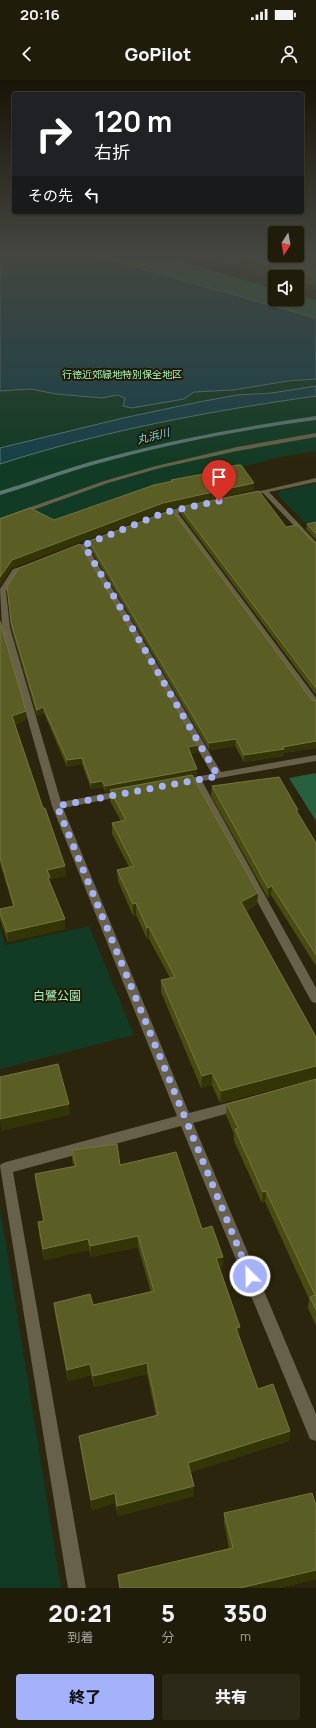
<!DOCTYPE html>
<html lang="ja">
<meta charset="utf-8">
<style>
:root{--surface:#201c0a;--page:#2d2918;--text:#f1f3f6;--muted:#a2a19c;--line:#3d3a2b;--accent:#a4b2fc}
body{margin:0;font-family:Manrope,"Noto Sans JP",sans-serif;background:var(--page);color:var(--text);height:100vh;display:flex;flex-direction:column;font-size:15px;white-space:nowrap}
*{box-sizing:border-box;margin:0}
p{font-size:13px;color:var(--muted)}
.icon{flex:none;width:22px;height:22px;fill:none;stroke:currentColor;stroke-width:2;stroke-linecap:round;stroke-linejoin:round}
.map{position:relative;height:1508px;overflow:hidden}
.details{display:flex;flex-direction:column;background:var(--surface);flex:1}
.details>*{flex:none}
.banner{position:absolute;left:12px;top:12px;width:292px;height:122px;border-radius:4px;box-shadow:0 1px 3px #0004,0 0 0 1px var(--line);background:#202124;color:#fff;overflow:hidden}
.needle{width:26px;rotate:191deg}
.tools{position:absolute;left:268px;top:146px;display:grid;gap:8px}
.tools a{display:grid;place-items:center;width:36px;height:36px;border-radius:4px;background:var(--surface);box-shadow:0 1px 3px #0004,0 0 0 1px var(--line);font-size:20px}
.pin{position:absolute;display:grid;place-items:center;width:34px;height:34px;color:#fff;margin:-41px -17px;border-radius:50% 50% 50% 0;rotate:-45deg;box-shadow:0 0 4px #0007}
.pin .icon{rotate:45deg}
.me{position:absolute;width:44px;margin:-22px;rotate:337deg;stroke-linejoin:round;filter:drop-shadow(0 0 3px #0008)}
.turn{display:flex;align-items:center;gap:14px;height:84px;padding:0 16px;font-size:18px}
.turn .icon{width:52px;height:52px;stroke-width:2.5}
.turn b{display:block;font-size:28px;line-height:34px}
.then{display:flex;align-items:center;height:38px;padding:0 16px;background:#0003;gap:8px;font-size:15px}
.eta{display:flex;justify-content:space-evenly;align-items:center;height:68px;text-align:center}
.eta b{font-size:24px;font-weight:800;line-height:28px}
.cta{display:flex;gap:8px;margin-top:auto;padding:8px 16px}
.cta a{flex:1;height:46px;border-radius:4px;background:var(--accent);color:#111;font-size:16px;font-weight:800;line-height:46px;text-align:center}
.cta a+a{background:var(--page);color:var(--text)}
.status{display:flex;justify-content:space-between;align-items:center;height:28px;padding:0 20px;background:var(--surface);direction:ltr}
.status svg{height:11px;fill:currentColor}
header{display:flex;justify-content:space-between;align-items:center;height:52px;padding:0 16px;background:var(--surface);font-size:18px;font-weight:800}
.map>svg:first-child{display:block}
.built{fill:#383115}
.green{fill:#113b24}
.forest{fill:#27603f}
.water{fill:#164049;stroke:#5b7570}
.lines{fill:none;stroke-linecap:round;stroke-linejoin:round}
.stream{fill:#5b7570;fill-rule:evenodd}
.street{fill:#676149;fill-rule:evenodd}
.wall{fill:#484c0f}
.shaded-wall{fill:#343506}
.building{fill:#5b5e24;stroke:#74753e}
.route{stroke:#a4b2fc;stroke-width:7;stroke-dasharray:0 12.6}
.labels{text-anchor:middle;stroke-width:4;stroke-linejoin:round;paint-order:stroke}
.far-park-label{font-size:10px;fill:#a0f4bf;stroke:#221c04}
.far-water-label{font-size:11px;font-style:italic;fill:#67dcf7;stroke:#221c04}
.park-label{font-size:12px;fill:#a0f4bf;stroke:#221c04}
</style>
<div class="status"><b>20:16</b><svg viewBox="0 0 49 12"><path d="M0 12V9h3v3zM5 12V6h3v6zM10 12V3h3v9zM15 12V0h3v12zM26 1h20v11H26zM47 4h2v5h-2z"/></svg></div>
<header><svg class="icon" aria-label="back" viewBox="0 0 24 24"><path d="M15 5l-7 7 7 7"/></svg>GoPilot<svg class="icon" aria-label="person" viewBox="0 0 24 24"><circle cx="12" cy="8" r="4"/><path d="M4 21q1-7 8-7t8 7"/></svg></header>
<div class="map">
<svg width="316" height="1508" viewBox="0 0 316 1508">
<rect width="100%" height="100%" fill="#2b250d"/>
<polygon class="built" points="181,173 275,173 275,175 297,175 316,173 316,211 297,206 297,197 275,197 275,200"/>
<g class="green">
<polygon points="0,173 151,173 275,209 275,219 297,219 297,215 316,220 316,371 276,378 160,409 0,467"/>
<polygon points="316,403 316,446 309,447 278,415 280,411"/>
<polygon points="89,846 134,955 0,989 0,847 5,865"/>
<polygon points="0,1127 61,1508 0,1508"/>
</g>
<g class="forest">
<polygon points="87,173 151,173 275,209 275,219 297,219 297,215 316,220 316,238"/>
<polygon points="316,693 316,741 289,698"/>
</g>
<g class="water">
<polygon points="0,173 87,173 316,238 316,299 288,301 233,310 194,312 184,319 132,328 123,326 125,318 118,315 102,318 56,314 31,309 0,311"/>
<path d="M 316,306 L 316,316 C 210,331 102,351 0,384 L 0,368 L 123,338 L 199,322 L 237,315 L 272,313 Z"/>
</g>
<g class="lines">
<path class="stream" d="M 316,336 L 316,340 C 241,350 166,364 93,385 C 61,394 31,406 0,415 L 0,411 C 30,402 59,391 90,382 C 164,361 240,347 316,336 Z"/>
<g class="street">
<polygon points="316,353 316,357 237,371 160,388 108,403 0,442 0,438 104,401 156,386 237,367"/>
<polygon points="316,398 316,402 269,412 316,462 316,468 314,467 263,413 246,417 243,415"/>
<polygon points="192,425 194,426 194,428 178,433 316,618 316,627 313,626 172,434 161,437 158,435 171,430"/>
<polygon points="99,457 104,458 87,466 221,692 316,675 316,681 202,701 316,908 316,923 312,922 310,919 193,703 183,705 178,702 183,699 212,694 82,468 69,473 66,471"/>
<polygon points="30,484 34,486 33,488 19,493 6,511 10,548 61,722 124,710 129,713 124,716 63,728 189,1033 239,1020 244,1021 245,1025 244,1029 193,1043 316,1334 316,1361 310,1359 181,1046 13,1092 86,1508 68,1508 0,1086 1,1084 6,1082 177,1036 52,726 2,548 0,509 13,489"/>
</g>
</g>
<g class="wall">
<polygon points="316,173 316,206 297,201 297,197 283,197 240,185 240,178"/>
<polygon points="180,427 286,447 316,463 316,615 180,433"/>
<polygon points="316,442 316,460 306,449 307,444"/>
<polygon points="89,461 312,620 316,621 316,668 284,673 284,676 244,682 235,666 209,670 89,467"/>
<polygon points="7,506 197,672 191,673 197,695 193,696 258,813 257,824 246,831 316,957 316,998 220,1023 212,1005 201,1008 161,912 161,900 170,898 149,859 147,859 136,835 133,836 118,801 117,790 129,787 112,754 112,743 121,741 110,721 110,711 105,712 103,707 91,709 82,684 67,687 44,633 37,636 11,548"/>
<polygon points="0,536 0,542 26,631 26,640 15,645 66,796 50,799 50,805 65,849 8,862 0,839 0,829 13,826 0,783"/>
<polygon points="212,706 297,733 316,763 316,886 271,815 268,818 211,716"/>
<polygon points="316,999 316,1246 308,1228 309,1219 265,1122 262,1123 234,1061 234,1054 226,1035 227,1024"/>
<polygon points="72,1070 120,1085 202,1149 223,1177 222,1188 219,1189 239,1257 258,1309 290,1351 289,1361 191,1392 194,1416 118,1436 115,1423 92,1430 80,1366 79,1356 156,1336 147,1294 94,1307 91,1295 68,1301 55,1234 54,1223 93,1225 151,1212 138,1167 91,1177 89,1170 44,1180 39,1154 38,1142 43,1141 36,1106 35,1094 74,1086 72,1081"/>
<polygon points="316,1426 316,1499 279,1508 119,1508 118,1495 229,1468 224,1443 224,1433"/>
</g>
<g class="shaded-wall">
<polygon points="254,403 254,410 163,431 12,488 0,506 0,497 12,480 163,423"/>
<polygon points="43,627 44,633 37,636 37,630"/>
<polygon points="26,631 26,640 13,646 12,636"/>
<polygon points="236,659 235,666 209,670 209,663"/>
<polygon points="316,661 316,668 284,673 284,676 244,682 244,675 283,667"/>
<polygon points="198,665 197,672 188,673 188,667"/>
<polygon points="82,678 82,684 67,687 67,680"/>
<polygon points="197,689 197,695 111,711 110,710 110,711 105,712 105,706"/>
<polygon points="102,701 103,707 91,709 91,703"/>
<polygon points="65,786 66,796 50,799 51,807 48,807 47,790"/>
<polygon points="272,806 271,815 268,818 268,808"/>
<polygon points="258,813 257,824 240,834 241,822"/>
<polygon points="136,823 136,835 133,836 133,824"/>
<polygon points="65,839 65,849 8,862 7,852"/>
<polygon points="149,847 149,859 147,859 147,848"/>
<polygon points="316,986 316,998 220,1023 221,1011"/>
<polygon points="212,993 212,1005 201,1008 202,996"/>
<polygon points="69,1024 70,1035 1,1051 0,1039"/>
<polygon points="266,1111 265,1122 262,1123 263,1112"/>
<polygon points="138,1156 138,1167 91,1177 90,1166"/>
<polygon points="88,1159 89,1170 44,1180 43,1169"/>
<polygon points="223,1177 222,1188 215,1190 216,1178"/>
<polygon points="240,1247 239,1258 236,1248"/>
<polygon points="147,1283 147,1294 94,1307 93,1296"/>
<polygon points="90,1284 91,1295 68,1301 67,1290"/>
<polygon points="290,1351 289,1361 188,1393 188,1383"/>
<polygon points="194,1406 194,1416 118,1436 117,1426"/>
<polygon points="115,1413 115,1423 92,1430 91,1420"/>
<polygon points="316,1490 316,1499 279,1508 240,1508"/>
</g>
<g class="building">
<polygon points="260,173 275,173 275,175 297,175 297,173 316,173 316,198 240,178"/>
<polygon points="237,385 241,385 254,403 163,423 12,480 0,497 0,439 30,428 54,440 154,405 173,401 171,400 209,393 207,392"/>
<polygon points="259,411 286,447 297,445 313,462 316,463 316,608 180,427"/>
<polygon points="172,430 312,620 316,621 316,661 283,667 284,669 244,675 236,659 209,663 89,461"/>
<polygon points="316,442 316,454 307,444"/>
<polygon points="80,464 198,665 188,667 197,689 105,706 102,701 91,703 82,678 67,680 43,627 37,630 11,542 7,506 19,488"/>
<polygon points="0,541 26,631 12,636 43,728 45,728 65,786 47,790 50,797 48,798 65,839 7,852 0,833 0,829 14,826 0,777"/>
<polygon points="192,695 258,813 241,822 316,957 316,986 221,1011 212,993 202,996 161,900 175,897 149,847 147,848 136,823 133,824 117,790 134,786 112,743 126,740 110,710"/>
<polygon points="279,697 298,730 296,730 316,763 316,875 272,806 268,808 212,706"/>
<polygon points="58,984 69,1024 0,1039 0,997"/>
<polygon points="316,999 316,1230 310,1217 315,1215 266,1111 263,1112 235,1049 238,1048 227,1024"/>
<polygon points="117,1064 120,1085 176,1072 202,1149 212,1146 223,1177 216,1178 240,1247 236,1248 258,1309 273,1304 290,1351 188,1383 194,1406 117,1426 115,1413 91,1420 79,1356 158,1335 147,1283 93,1296 90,1284 67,1290 54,1223 90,1214 93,1225 154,1211 138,1156 90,1166 88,1159 43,1169 38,1142 44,1141 35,1094 76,1086 72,1070"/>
<polygon points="312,1413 316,1426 316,1452 315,1453 316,1457 316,1490 240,1508 120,1508 118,1495 233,1468 224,1433"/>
</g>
<linearGradient id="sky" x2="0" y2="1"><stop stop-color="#181407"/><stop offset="0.45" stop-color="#444640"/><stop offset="1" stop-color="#444640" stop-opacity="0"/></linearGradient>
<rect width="316" height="385" fill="url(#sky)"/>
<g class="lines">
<polyline class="route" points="219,421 166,432 84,465 218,696 57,726 250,1196"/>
</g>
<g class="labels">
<g class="far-park-label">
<text x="122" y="298">行徳近郊緑地特別保全地区</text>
</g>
<g class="far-water-label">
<text transform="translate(153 356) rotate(-14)" y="4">丸浜川</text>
</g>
<g class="park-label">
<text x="57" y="920">白鷺公園</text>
</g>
</g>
</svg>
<div class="tools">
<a><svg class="needle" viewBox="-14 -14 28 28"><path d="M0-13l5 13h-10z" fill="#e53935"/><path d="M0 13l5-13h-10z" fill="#a2a19c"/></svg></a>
<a><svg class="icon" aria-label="sound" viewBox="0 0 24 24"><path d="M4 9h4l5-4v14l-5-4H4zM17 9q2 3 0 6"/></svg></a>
</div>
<div class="pin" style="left:219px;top:421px;background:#d93025"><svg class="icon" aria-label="arrive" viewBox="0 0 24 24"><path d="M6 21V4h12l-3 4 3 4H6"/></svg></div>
<svg class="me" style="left:250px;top:1196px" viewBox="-20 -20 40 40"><circle r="17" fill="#a4b2fc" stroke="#fff" stroke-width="3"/><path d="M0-11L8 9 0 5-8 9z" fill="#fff"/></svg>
<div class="banner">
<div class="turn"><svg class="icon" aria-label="right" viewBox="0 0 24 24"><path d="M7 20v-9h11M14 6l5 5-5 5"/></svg><div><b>120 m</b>右折</div></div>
<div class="then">その先<svg class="icon" aria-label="left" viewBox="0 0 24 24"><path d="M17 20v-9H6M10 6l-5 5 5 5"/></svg></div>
</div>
</div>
<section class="details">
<div class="eta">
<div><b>20:21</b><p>到着</p></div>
<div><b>5</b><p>分</p></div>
<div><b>350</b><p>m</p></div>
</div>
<div class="cta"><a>終了</a><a>共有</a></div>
</section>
